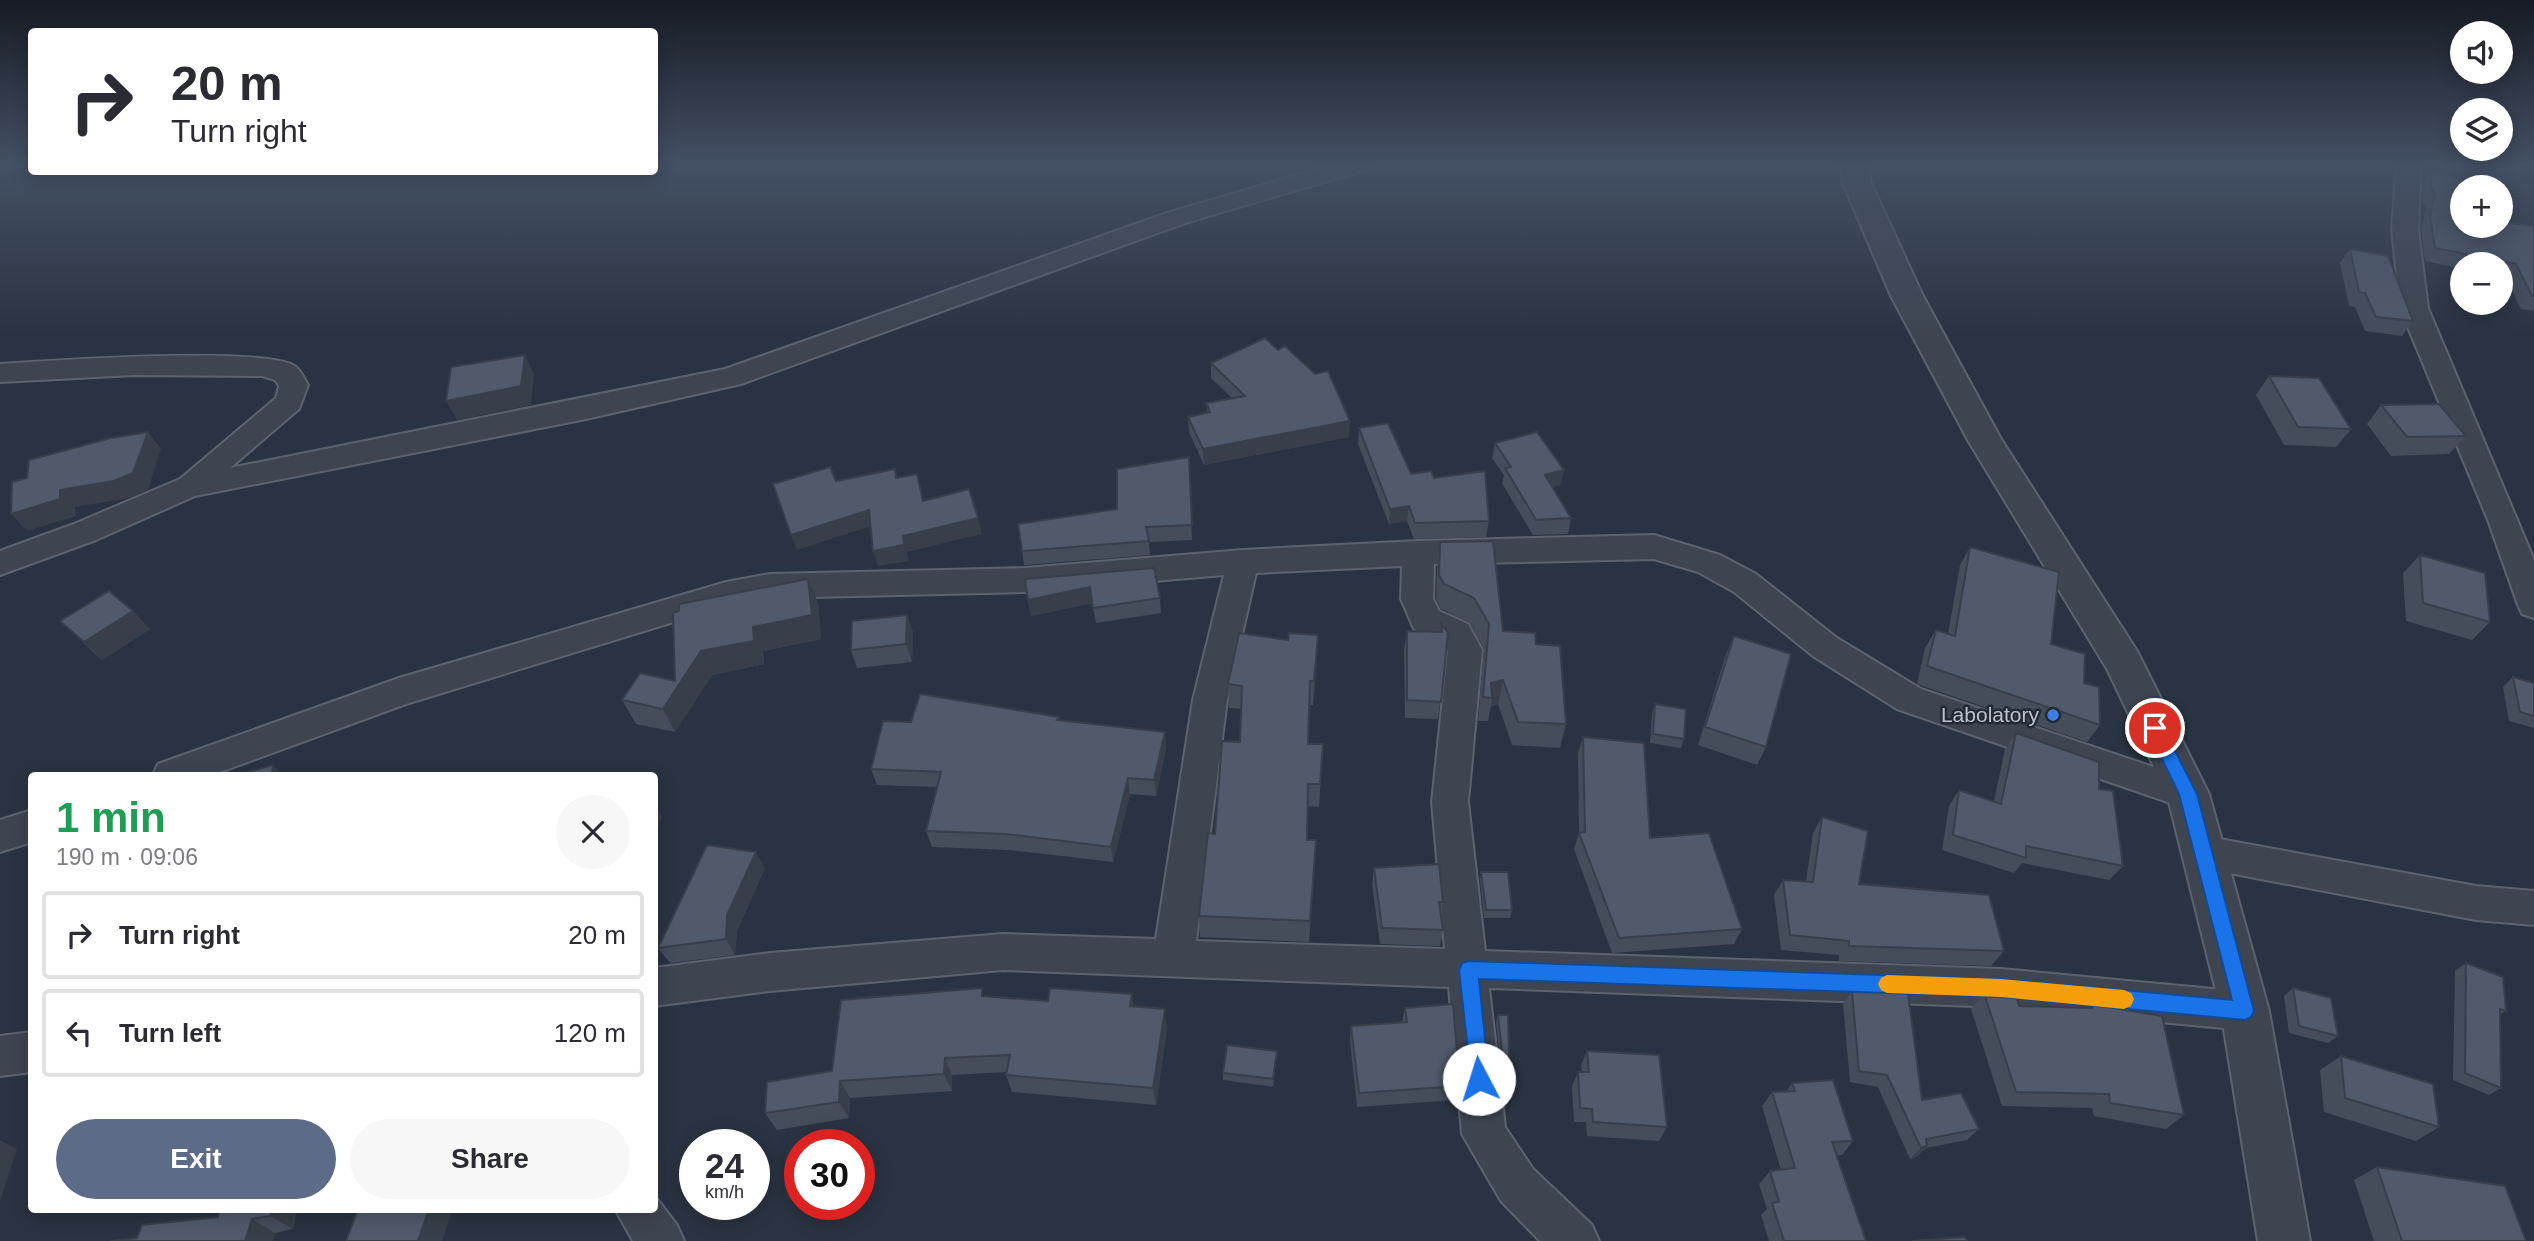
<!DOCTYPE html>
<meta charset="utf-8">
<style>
:root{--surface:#fff;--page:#f7f7f7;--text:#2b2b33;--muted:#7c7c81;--line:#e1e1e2;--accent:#5d6b88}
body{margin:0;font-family:Helvetica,sans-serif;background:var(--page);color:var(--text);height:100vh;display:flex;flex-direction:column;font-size:26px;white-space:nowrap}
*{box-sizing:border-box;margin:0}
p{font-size:23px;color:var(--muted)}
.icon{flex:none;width:38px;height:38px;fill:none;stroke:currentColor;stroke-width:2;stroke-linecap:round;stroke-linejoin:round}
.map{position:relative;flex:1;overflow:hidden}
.side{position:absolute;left:28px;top:772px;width:630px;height:441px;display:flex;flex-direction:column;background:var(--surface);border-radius:7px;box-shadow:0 4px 18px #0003}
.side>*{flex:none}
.hud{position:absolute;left:28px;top:28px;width:630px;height:147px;border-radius:7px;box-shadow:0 4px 18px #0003;background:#fff;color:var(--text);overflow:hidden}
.controls{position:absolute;left:2450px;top:21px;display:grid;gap:14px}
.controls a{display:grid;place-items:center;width:63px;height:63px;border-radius:50%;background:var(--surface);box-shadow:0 4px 18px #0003;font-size:35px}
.speed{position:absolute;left:679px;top:1129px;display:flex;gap:14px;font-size:35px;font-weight:700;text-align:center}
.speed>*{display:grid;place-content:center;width:91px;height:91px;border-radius:50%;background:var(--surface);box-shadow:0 4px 18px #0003;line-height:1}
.speed small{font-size:18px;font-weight:400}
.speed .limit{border:10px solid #d22;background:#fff;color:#111}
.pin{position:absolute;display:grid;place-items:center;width:60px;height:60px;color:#fff;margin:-30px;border:4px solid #fff;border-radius:50%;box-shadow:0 2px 7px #0007}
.me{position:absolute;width:77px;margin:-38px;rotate:355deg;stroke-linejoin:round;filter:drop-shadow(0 0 5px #0008)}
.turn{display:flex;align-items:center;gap:24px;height:147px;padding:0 28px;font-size:32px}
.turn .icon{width:91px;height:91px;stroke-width:2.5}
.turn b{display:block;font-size:49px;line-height:60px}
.round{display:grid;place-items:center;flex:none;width:74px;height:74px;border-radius:37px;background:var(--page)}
.headline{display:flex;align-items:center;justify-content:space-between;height:119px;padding:0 28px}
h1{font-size:42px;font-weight:700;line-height:52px;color:#1e9e55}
.action{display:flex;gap:14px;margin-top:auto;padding:14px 28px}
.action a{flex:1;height:80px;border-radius:42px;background:var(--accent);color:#fff;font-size:28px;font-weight:700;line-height:80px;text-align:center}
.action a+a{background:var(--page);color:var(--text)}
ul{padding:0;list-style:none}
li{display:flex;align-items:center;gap:21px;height:88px;margin:0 14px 10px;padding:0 14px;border:4px solid var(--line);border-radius:7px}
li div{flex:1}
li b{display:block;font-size:26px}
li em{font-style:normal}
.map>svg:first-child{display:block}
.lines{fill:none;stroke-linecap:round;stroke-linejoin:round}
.minor-casing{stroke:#5c636f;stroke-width:4}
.tertiary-casing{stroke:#5c636f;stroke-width:4}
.minor{fill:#3e4551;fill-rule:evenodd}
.tertiary{fill:#3e4551;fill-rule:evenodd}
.wall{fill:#454d5b}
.shaded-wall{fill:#383f4a}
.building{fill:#505a6a;stroke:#383f4a;stroke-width:2}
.route{fill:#1a73e8;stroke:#114b97;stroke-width:2}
.slow{fill:#f59e0b}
.shop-dot{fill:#3f7fe0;stroke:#222a37;stroke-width:2.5}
.labels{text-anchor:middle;stroke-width:5;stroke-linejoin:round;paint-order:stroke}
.poi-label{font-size:21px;fill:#bbc1cb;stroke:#222a37;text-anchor:end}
</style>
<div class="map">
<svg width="2534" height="1241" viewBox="0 0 2534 1241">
<rect width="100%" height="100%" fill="#2a3341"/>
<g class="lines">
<defs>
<g id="minor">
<path d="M 1338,163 L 1375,163 L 1372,168 L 1185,223 L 741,384 L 586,419 L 195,496 L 96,540 L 0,575 L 0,551 L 74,524 L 180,479 L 276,398 L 279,386 L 275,380 L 262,376 L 134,375 L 0,382 L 0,364 C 46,361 268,345 296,367 C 301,371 305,380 308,385 L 299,409 L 230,468 L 725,369 L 1167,213 Z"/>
<polygon points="2397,163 2421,163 2418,229 2428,308 2534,560 2534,618 2522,614 2518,605 2488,520 2400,308 2392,229"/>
<path d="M 1654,535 L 1720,555 L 1756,574 L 1837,638 L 1921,689 L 2201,783 L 2206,794 L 2201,805 L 2188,809 L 1897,709 L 1813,656 L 1734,592 L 1698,572 L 1654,559 L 1434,564 L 1433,599 L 1439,611 L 1468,624 L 1482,650 L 1468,802 L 1485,951 L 2001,969 L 2245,992 L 2259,997 L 2265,1011 L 2259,1025 L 2245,1030 L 2001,1007 L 1489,988 L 1505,1127 L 1533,1169 L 1592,1225 L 1599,1241 L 1540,1241 L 1501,1201 L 1462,1134 L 1449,987 L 1003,970 L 770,991 L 654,1006 L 654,968 L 770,953 L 1003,934 L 1156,939 L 1193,700 L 1224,575 L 1025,592 L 770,598 L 726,606 L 406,704 L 212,775 L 153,775 L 158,764 L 399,678 L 726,582 L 770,574 L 1025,568 L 1243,550 L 1418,541 ZM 1402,566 L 1401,599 L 1414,629 L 1444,642 L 1448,650 L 1432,802 L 1445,949 L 1196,941 L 1227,700 L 1256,573 Z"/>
<polygon points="32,810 32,842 0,852 0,820"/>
<polygon points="2203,836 2476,886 2534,891 2534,925 2476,920 2203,868 2190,864 2184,852 2190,840"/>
<polygon points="32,1032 32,1072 0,1076 0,1036"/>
<polygon points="654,1195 677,1225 684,1241 633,1241 615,1209 654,1209"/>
</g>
<polygon id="tertiary" points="1840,163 1868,163 1871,183 1923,296 2001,439 2137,651 2209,794 2269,1011 2310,1241 2258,1241 2221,1011 2167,794 2107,669 1969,442 1891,296 1843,183"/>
</defs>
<use href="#minor" class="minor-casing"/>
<use href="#tertiary" class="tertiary-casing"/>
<use href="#minor" class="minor"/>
<use href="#tertiary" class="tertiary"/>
</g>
<g class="wall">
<polygon points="2432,171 2462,226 2534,226 2534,311 2521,309 2505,278 2501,277 2501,264 2462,264 2462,269 2425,261 2421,229 2426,207 2422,200 2423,184"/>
<polygon points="2350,249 2413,321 2402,336 2365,331 2355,307 2349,306 2340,263"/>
<polygon points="1211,363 1349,437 1204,465 1189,432 1188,417 1207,412 1206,403 1232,398 1211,378"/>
<polygon points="2269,376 2351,429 2336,447 2284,445 2256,395"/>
<polygon points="2381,405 2466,436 2449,454 2391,456 2367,424"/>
<polygon points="1359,428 1411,474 1434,478 1489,521 1486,537 1414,539 1407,521 1389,524 1358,444"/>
<polygon points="1495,443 1561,485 1552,487 1571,518 1568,534 1533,535 1502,483 1504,475 1492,458"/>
<polygon points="1189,457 1192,540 1149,542 1150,555 1024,565 1022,551 1117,509"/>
<polygon points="1440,542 1503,631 1536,644 1566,724 1560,748 1512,745 1498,704 1491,706 1488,721 1478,721 1484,649 1470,623 1441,609 1436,599 1437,567"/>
<polygon points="1970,547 2084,683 2100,725 2087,742 1917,684 1925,648 1936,630 1948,634 1960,565"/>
<polygon points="2420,555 2490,622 2472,640 2406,621 2403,573"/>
<polygon points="1160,598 1161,613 1096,623 1092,603 1031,616 1028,600"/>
<polygon points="818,603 821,639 763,651 764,664 712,675 675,732 636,724 622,700 675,681"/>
<polygon points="907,615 913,633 912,662 857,668 851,650"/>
<polygon points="60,621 150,629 102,660"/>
<polygon points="1441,624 1448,632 1438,719 1405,718 1404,649 1407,631 1440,632"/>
<polygon points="1734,636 1766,747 1757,765 1698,745 1726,654"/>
<polygon points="1317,659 1313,705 1309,705 1308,744 1323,744 1319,807 1308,806 1307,840 1315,863 1309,942 1200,937 1199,916 1215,834 1240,742 1241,709 1229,708 1228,684"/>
<polygon points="2513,677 2534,683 2534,728 2509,721 2503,687"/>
<polygon points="1655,704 1684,739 1681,748 1650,743 1652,713"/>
<polygon points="1059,720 1166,748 1156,796 1130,794 1113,862 1009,850 932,847 926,831 937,787 877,785 871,769 911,722"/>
<polygon points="2016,733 2099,789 2123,866 2109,880 2022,863 2014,873 1942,850 1949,806 1959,790 1994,801 2005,749"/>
<polygon points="1583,737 1650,838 1742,929 1734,944 1612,953 1574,849 1579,833 1578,753"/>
<polygon points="1822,817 1859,884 2004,951 1991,966 1839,961 1839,955 1781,950 1774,895 1783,880 1806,881 1813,833"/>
<polygon points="765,868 737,931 735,955 670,963 658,948"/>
<polygon points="1374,868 1443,902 1440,913 1443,930 1440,946 1380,944 1372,884"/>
<polygon points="1481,872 1512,910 1510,918 1484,918 1480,880"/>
<polygon points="2466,963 2506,1011 2500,1014 2501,1088 2489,1095 2453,1080 2455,971"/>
<polygon points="2293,988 2338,1036 2328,1043 2289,1033 2284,996"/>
<polygon points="1852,991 1922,1100 1979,1129 1967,1140 1926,1148 1916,1157 1910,1159 1878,1087 1850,1082 1843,1004"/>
<polygon points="1984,993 2019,1006 2088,1008 2091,1004 2184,1115 2166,1129 2094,1116 2092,1108 2002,1106 1971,1009"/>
<polygon points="985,996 1134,1007 1167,1027 1156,1105 1012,1092 1006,1075 1006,1072 952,1075 952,1091 850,1098 849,1118 777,1130 765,1113 832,1071"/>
<polygon points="1405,1008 1460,1086 1456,1100 1357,1107 1350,1041 1351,1026 1402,1023"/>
<polygon points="1498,1015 1510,1089 1508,1096 1504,1096 1496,1022"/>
<polygon points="1277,1051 1273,1087 1223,1080 1223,1073"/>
<polygon points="1587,1051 1667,1127 1659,1141 1587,1136 1586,1122 1574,1122 1572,1086 1578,1072 1582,1072 1581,1065"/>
<polygon points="2341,1056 2439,1127 2416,1141 2324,1112 2320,1070"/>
<polygon points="1792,1083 1853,1141 1842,1155 1836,1155 1866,1241 1769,1241 1761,1215 1767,1209 1759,1184 1770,1171 1781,1170 1762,1106 1772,1092 1786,1092"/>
<polygon points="2377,1167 2526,1241 2374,1241 2354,1180"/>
<polygon points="297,1209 293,1229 275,1233 137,1238"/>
</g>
<g class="shaded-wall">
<polygon points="525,355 534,374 531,405 457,420 446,401"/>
<polygon points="1350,421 1349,437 1204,465 1203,449"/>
<polygon points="148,432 161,449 148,490 129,498 75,507 76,516 27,531 11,514 60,490"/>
<polygon points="1564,470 1561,485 1541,490 1545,475"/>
<polygon points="1409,506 1407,521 1389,524 1390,509"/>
<polygon points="869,510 874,525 797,550 791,535"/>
<polygon points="978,518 982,534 907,552 909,561 878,566 873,551 903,536"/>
<polygon points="808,579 818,603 821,639 763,651 764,664 712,675 675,732 663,709 701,651 753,627"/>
<polygon points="1090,587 1092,603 1031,616 1028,600"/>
<polygon points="133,611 150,629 102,660 84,642"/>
<polygon points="907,615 913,633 912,662 906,644"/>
<polygon points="1318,635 1317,659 1313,705 1314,681"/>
<polygon points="1503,680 1498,704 1491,706 1492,698 1491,683"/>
<polygon points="1165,732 1166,748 1156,796 1154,780"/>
<polygon points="273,765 283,775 272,775"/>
<polygon points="1128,778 1130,794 1113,862 1111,847"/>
<polygon points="654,804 662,816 654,840"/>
<polygon points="756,852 765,868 737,931 735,955 726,939 727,915"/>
<polygon points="1132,994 1135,1012 1130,1006"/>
<polygon points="1165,1009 1167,1027 1156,1105 1153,1088"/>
<polygon points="945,1058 952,1075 952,1091 944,1074"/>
<polygon points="840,1081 850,1098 849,1118 839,1102"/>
<polygon points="0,1140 17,1149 0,1201"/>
<polygon points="1927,1146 1916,1157 1910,1159 1921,1148"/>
<polygon points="272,1209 297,1209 293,1229 270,1216"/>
<polygon points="429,1209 453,1209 442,1241 418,1241"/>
<polygon points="252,1219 275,1233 273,1241 245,1241"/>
</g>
<g class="building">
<polygon points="2432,171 2488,187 2462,187 2462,226 2501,226 2501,222 2534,226 2534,296 2532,296 2516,264 2435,248 2430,216 2435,194 2431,187"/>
<polygon points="2350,249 2388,256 2413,321 2376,317 2365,293 2359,292"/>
<polygon points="1265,338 1278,350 1285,346 1315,374 1328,371 1350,421 1203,449 1188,417 1210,412 1206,403 1245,396 1211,363"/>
<polygon points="525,355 521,386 446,401 451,367"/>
<polygon points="2269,376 2319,378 2351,429 2298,427"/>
<polygon points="2439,404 2466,436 2407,437 2381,405"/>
<polygon points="1388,423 1411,474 1431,471 1434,478 1485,471 1489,521 1415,523 1409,506 1390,509 1359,428"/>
<polygon points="148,432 133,473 114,481 60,490 60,499 11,514 12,482 27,478 29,460 111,438"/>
<polygon points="1537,432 1564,470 1545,475 1571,518 1536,520 1505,468 1511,467 1495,443"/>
<polygon points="1189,457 1192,525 1146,527 1149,541 1022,551 1018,524 1117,509 1117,469"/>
<polygon points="830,467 836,481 895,469 896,478 917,474 923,501 969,489 978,518 903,536 904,545 873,551 869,510 791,535 773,484"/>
<polygon points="1493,541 1503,631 1535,633 1536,644 1560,646 1566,724 1518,722 1503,680 1491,683 1492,698 1483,697 1489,624 1474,598 1444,584 1439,575 1440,542"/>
<polygon points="1970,547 2059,572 2051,644 2085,654 2084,683 2099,687 2100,725 1927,666 1936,630 1955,636"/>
<polygon points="2420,555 2485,573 2490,622 2423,603"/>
<polygon points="1154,568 1160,598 1093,608 1090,587 1028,600 1025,579"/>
<polygon points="808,579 812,615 753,627 754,641 701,651 663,709 622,700 640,673 675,681 673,613 679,611 679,604"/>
<polygon points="109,591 133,611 84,642 60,621"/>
<polygon points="907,615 906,644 851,650 852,621"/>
<polygon points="1441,624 1448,632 1441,702 1407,700 1407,631 1442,632"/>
<polygon points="1239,633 1288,640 1289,633 1318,635 1314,681 1310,681 1308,744 1323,744 1320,784 1308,784 1307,840 1316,840 1310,921 1199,916 1208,833 1215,834 1222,741 1240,742 1242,686 1228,684"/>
<polygon points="1734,636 1791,654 1766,747 1705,727"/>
<polygon points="2513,677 2534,683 2534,716 2520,712"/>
<polygon points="920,694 1059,717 1057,720 1165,732 1154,780 1128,778 1111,847 1005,834 926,831 941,772 871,769 883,721 911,722"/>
<polygon points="1655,704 1686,709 1684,739 1653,734"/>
<polygon points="2016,733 2099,762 2099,789 2113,791 2123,866 2026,846 2026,858 1953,835 1959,790 2001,804"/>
<polygon points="1583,737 1644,743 1650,838 1709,833 1742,929 1619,938 1579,833 1585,832"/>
<polygon points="273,765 272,775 237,775"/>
<polygon points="1822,817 1868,831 1859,884 1989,895 2004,951 1849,946 1849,941 1790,935 1783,880 1813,882"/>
<polygon points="707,845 756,852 727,915 726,939 658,948"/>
<polygon points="1439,864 1443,902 1439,902 1443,930 1382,928 1374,868"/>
<polygon points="1481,872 1508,872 1512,910 1486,910"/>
<polygon points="2466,963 2503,977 2506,1011 2500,1009 2501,1088 2465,1073"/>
<polygon points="982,988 982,996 1048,1001 1050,988 1132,994 1130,1006 1165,1009 1153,1088 1006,1075 1010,1055 945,1058 944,1074 840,1081 839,1102 765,1113 767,1082 832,1071 841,1000"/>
<polygon points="2293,988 2331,998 2338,1036 2299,1026"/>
<polygon points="1852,991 1908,993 1922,1100 1961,1093 1979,1129 1926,1139 1927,1146 1921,1148 1887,1075 1859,1071"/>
<polygon points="1984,993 2016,995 2019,1006 2092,1008 2091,1004 2162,1016 2184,1115 2110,1103 2109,1094 2016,1092"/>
<polygon points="1453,1004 1460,1086 1359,1093 1351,1026 1407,1022 1405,1008"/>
<polygon points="1498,1015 1508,1015 1510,1089 1506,1089"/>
<polygon points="1227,1045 1277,1051 1273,1079 1223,1073"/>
<polygon points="1587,1051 1659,1055 1667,1127 1593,1122 1592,1109 1580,1108 1578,1072 1589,1072"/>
<polygon points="2341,1056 2433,1084 2439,1127 2345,1098"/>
<polygon points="1833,1080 1853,1141 1832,1142 1866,1241 1784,1241 1772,1203 1779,1202 1770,1171 1795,1168 1772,1092 1795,1091 1792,1083"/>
<polygon points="2377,1167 2505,1186 2526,1241 2402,1241"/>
<polygon points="220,1209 272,1209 270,1216 252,1219 245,1241 110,1241 137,1238 142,1225 218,1217"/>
<polygon points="358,1209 429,1209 418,1241 346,1241"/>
<polygon points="1965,1237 1967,1241 1912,1241"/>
</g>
<linearGradient id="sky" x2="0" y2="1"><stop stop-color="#171c24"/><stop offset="0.49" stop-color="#445065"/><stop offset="1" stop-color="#445065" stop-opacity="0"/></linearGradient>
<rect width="2534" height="336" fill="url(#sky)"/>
<polygon class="route" points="2155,721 2161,723 2197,794 2254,1011 2251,1017 2245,1020 2001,997 1479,979 1489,1079 1486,1086 1479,1089 1472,1086 1459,970 1462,963 1469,961 2001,979 2232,1000 2179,794 2147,728"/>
<polygon class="slow" points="1887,975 2001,979 2124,990 2131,993 2134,999 2131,1006 2124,1009 2001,997 1887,993 1881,990 1878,984 1881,978"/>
<circle class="shop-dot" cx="2053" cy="715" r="7"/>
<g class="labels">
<g class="poi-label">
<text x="2039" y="722">Labolatory</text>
</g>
</g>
</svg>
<div class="controls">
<a><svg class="icon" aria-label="sound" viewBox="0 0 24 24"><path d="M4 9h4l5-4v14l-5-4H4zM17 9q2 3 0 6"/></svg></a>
<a><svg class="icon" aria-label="layers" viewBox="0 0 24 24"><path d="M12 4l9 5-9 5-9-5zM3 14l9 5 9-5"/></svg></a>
<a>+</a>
<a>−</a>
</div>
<div class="speed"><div>24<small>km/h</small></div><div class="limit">30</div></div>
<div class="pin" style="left:2155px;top:728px;background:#d93025"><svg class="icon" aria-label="arrive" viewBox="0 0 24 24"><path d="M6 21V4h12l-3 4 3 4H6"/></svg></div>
<svg class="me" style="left:1479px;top:1079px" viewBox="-20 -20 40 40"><circle r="19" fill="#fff"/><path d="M0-13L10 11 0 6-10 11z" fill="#1a73e8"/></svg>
<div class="hud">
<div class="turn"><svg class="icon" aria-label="right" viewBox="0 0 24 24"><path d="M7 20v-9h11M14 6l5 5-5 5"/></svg><div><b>20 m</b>Turn right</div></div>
</div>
<section class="side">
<div class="headline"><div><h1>1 min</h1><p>190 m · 09:06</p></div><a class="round"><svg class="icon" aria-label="close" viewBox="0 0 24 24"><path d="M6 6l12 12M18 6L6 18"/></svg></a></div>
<ul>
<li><svg class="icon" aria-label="right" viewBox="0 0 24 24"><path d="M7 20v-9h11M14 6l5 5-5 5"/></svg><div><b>Turn right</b></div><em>20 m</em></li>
<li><svg class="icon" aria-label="left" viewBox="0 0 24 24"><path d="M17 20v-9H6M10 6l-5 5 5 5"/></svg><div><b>Turn left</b></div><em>120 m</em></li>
</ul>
<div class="action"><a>Exit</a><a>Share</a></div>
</section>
</div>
